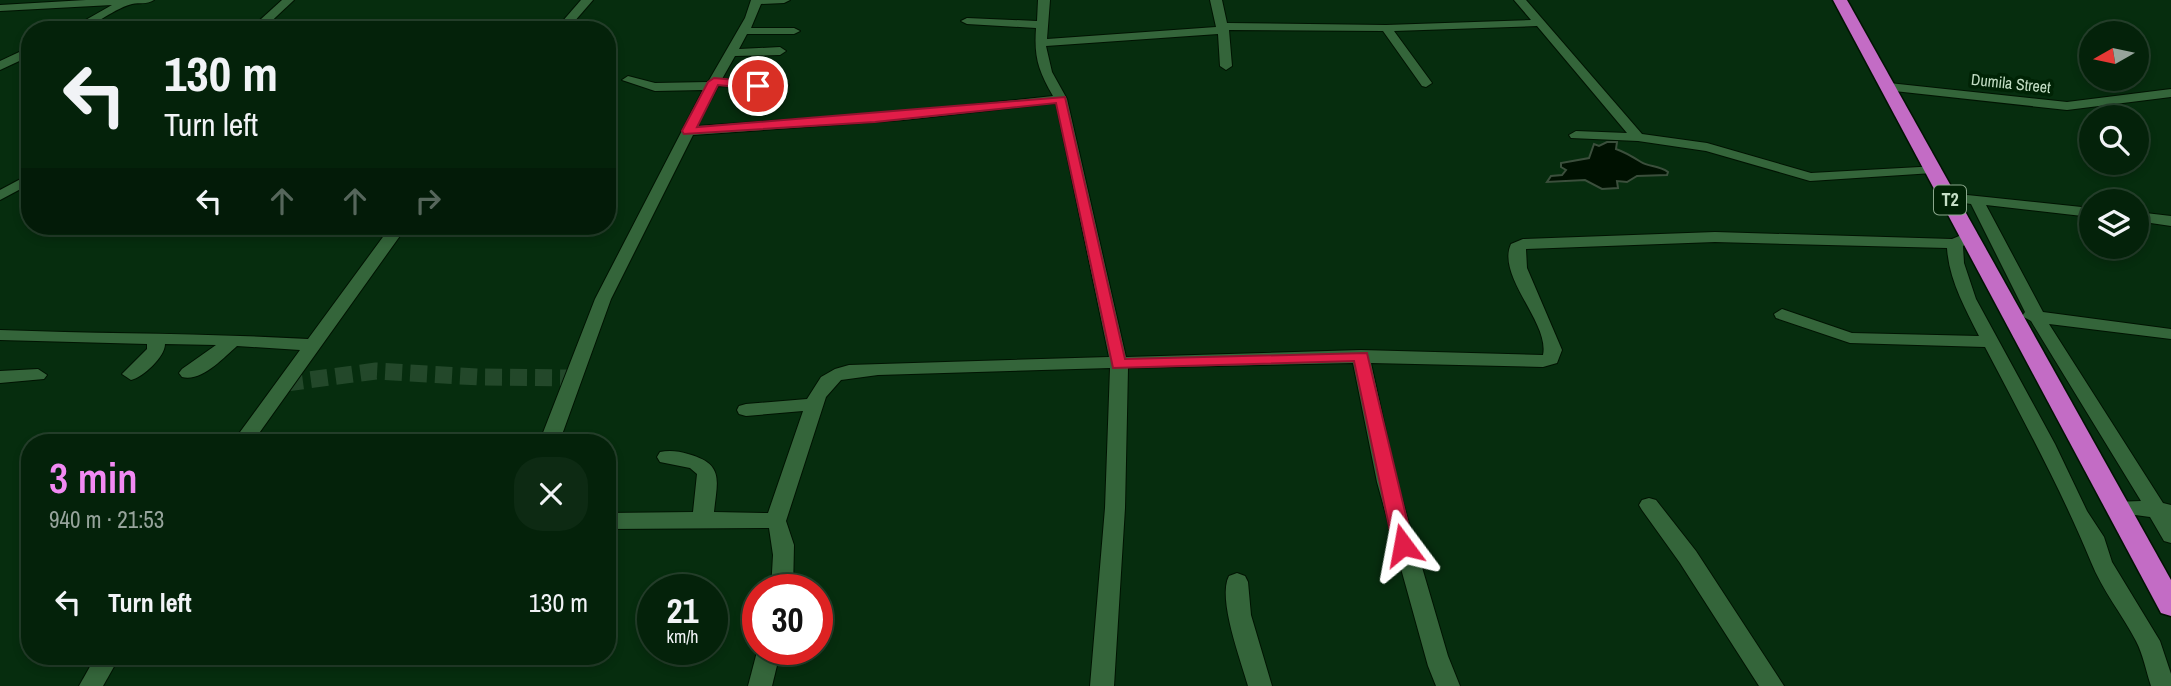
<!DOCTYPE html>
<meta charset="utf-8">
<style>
:root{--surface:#04220a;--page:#0d2a13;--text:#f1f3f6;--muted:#97a49c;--line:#253f2b;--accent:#f28af3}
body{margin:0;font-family:"Archivo Narrow",sans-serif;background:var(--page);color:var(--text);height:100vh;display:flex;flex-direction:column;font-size:26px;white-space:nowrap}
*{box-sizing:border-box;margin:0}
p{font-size:23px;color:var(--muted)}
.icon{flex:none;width:38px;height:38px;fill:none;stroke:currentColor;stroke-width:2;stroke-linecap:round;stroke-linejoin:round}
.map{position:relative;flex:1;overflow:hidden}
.sheet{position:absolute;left:21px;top:434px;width:595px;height:231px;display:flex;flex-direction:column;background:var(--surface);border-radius:28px;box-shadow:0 4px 10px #0003,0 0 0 2px var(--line)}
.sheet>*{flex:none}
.guide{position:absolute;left:21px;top:21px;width:595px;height:214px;border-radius:28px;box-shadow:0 4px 10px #0003,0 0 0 2px var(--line);background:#04220a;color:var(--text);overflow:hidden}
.needle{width:46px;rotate:261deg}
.fabs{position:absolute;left:2079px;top:21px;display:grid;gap:14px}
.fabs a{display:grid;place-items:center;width:70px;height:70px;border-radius:50%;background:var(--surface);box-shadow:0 4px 10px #0003,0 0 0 2px var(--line);font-size:35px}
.speed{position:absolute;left:637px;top:574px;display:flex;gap:14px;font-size:35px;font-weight:700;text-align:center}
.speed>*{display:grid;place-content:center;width:91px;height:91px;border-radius:50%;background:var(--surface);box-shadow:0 4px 10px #0003,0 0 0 2px var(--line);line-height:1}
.speed small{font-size:18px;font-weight:400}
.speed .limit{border:10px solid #d22;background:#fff;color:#111}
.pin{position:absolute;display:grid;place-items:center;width:60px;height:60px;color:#fff;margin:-30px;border:4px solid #fff;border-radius:50%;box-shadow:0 2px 7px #0007}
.me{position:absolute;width:77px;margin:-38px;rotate:347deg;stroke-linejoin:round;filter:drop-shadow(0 0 5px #0008)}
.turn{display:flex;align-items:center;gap:24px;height:147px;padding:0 28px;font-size:32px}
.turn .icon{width:91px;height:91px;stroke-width:2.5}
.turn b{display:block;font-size:49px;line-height:60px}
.lanes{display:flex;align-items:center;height:66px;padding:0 28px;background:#0003;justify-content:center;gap:35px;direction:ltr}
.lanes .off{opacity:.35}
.round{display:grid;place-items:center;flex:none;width:74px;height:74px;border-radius:28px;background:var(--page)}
.overview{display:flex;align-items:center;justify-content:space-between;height:119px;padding:0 28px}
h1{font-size:42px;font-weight:600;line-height:52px;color:var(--accent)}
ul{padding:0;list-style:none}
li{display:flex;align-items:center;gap:21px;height:98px;padding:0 28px}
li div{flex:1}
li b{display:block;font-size:26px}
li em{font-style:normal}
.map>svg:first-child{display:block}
.water{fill:#001101;stroke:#3b4f3c;stroke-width:2}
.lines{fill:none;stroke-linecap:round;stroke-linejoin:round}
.minor-tunnel{stroke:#23482a;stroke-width:17;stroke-dasharray:17 8;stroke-linecap:butt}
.minor-casing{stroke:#001302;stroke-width:2}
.highway-casing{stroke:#001302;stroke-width:3}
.minor{fill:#34653a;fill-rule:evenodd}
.highway{fill:#c36cc5;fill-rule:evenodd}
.route{fill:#e11d48;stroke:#92132f;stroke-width:2}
.labels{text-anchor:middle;stroke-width:7;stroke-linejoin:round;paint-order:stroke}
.far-street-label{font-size:16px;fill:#c5dfc6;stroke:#002305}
.shield{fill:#002305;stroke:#8aa78c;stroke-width:2}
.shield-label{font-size:18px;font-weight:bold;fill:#c5dfc6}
</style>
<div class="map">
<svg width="2171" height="686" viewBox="0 0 2171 686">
<rect width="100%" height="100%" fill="#062d0e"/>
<path class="water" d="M 1607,142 L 1617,142 L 1616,149 C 1625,152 1633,157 1641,162 C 1649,167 1659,165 1668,172 L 1667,175 L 1637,176 L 1627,182 L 1617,181 L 1618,188 L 1602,189 L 1585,180 L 1547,182 L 1551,176 L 1562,175 L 1566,170 L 1561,167 L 1561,163 L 1589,158 L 1594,144 L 1599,146 Z"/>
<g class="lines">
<polyline class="minor-tunnel" points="286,383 376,371 479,377 571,378"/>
<defs>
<g id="minor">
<path d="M 86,0 L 154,0 C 146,5 140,2 132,4 C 109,10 94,30 68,30 L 112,5 L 0,11 L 0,5 Z"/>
<polygon points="282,0 294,0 262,30 249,30"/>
<polygon points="581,0 593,0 567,30 555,30"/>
<path d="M 751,0 L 790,0 L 784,3 L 761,4 L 751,28 L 794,28 L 800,31 L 794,34 L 747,34 L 739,49 L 780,47 L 786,51 L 780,55 L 735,56 L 722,79 L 783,81 L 789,85 L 783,89 L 718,86 L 697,126 L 903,112 L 1053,96 C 1038,70 1034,57 1036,28 L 967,24 L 961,21 L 967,18 L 1037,21 L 1038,0 L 1050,0 L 1047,39 L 1216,27 L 1210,0 L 1222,0 L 1227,23 L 1386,25 L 1531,20 L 1514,0 L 1526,0 L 1642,134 L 1707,143 L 1811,173 L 1938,166 L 1940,169 L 1933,173 L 1810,181 L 1706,151 L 1638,141 L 1571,138 L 1569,135 L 1576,131 L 1627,133 L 1537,26 L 1394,31 L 1432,83 L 1426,87 L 1422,86 L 1383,31 L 1229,30 L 1232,66 L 1226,70 L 1220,66 L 1218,34 L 1046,46 L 1052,72 L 1067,99 L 1126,357 L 1361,350 L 1543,355 C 1550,323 1496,276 1511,244 L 1523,239 L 1715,232 L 1952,239 L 1964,234 L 1969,236 L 1972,239 L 1963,246 L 1964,263 L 1976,299 L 2055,444 L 2087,511 L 2104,537 L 2112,562 L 2160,641 L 2171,674 L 2171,686 L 2151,686 C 2146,671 2143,654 2136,641 C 2122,614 2102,590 2091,562 C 2061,489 2022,418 1985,347 L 1850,343 L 1776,318 L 1774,314 L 1782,309 L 1852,333 L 1979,336 C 1965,308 1949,280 1947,248 L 1715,242 L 1526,249 L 1527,268 L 1562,350 L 1557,363 L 1543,367 L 1371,363 L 1397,482 L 1448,656 L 1460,686 L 1436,686 L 1428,666 L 1377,482 L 1353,363 L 1128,368 L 1125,508 L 1114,686 L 1090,686 L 1105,508 L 1110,368 L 878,375 L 841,380 L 826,397 L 786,521 L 794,545 L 793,590 L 771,590 L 773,555 L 769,528 L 607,529 L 607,513 L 693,512 L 697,474 L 690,468 L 660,462 L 657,457 L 660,452 C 669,450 679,451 688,454 C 725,464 717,481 714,512 L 768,513 L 803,411 L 746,416 L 739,414 L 737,410 L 739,406 L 746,404 L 807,399 L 821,377 L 835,369 L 849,365 L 1109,357 L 1056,103 L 903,120 L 693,135 L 611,299 L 559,443 L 539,443 L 595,299 L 703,90 L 655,91 L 622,80 L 628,76 L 655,83 L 708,82 L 745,18 Z"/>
<polygon points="30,47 30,56 0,70 0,61"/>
<polygon points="1889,83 2067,102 2171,89 2171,97 2067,110 1885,90 1885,84"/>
<polygon points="30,174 30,184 0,200 0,190"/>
<polygon points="1948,193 2091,208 2091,217 1986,205 2043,312 2171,329 2171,339 2049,324 2163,503 2171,505 2171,543 2164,541 2150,517 2113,512 2110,507 2113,502 2141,501 2031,321 2022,316 2025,312 1971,204 1943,200 1941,197"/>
<polygon points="2137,212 2171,216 2171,226 2137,221"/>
<path d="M 391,226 L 407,226 L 252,443 L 232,443 L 300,350 L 237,346 C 223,358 202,382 182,377 L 179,373 L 182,369 L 216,345 L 165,344 C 165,357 143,377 131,380 L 122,374 L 147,349 L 147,344 L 0,340 L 0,330 C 103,334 205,333 308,339 Z"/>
<polygon points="38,369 47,375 44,379 0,383 0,371"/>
<polygon points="1649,498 1656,500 1696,551 1784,686 1759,686 1680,563 1642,510 1639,505 1642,500"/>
<path d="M 1237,573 L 1245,576 L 1248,582 L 1251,615 L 1272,686 L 1248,686 C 1241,661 1217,598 1229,576 Z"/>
<polygon points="758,648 781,649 772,686 748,686"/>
<polygon points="96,656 120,656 103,686 79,686"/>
</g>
<polygon id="highway" points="1833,0 1847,0 2171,580 2171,616 2161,613"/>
</defs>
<use href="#minor" class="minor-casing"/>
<use href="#highway" class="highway-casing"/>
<use href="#minor" class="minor"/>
<use href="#highway" class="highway"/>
</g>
<polygon class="route" points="714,78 758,82 764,86 758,89 718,85 697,127 1065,97 1125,359 1367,353 1413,545 1410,550 1403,552 1396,550 1393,545 1354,361 1113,368 1056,103 875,122 684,134 682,131 708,82"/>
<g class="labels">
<g class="far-street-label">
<text transform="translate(2011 83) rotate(6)" y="6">Dumila Street</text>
</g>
<rect class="shield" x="1934" y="185.5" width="32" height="29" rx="5"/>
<g class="shield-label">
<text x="1950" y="206">T2</text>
</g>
</g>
</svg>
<div class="fabs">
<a><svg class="needle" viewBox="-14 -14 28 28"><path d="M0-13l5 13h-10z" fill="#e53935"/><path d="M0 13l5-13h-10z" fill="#97a49c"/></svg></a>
<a><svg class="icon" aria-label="search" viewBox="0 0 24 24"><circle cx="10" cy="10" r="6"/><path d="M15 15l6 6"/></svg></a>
<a><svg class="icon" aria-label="layers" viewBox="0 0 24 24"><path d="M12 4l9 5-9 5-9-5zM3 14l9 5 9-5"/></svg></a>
</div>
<div class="speed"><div>21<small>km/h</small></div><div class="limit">30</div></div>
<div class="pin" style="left:758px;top:86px;background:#d93025"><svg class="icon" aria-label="arrive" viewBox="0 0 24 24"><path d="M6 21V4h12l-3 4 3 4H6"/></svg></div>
<svg class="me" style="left:1403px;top:545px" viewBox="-20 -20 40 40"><path d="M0-17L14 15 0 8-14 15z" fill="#e11d48" stroke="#fff" stroke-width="4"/></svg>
<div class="guide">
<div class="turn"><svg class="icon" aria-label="left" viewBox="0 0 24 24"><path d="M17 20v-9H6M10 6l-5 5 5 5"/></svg><div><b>130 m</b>Turn left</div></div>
<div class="lanes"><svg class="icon" aria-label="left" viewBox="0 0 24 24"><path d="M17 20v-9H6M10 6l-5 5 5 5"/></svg><svg class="icon off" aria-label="ahead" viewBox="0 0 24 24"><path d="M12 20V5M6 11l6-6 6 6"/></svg><svg class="icon off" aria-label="ahead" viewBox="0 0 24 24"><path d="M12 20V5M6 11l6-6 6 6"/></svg><svg class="icon off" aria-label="right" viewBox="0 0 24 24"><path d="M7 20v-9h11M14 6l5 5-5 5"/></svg></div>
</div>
<section class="sheet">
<div class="overview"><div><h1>3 min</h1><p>940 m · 21:53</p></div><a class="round"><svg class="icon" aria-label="close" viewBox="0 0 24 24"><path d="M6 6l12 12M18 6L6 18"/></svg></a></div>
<ul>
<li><svg class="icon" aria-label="left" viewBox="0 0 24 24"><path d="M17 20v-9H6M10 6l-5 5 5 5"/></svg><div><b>Turn left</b></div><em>130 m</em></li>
</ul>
</section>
</div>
